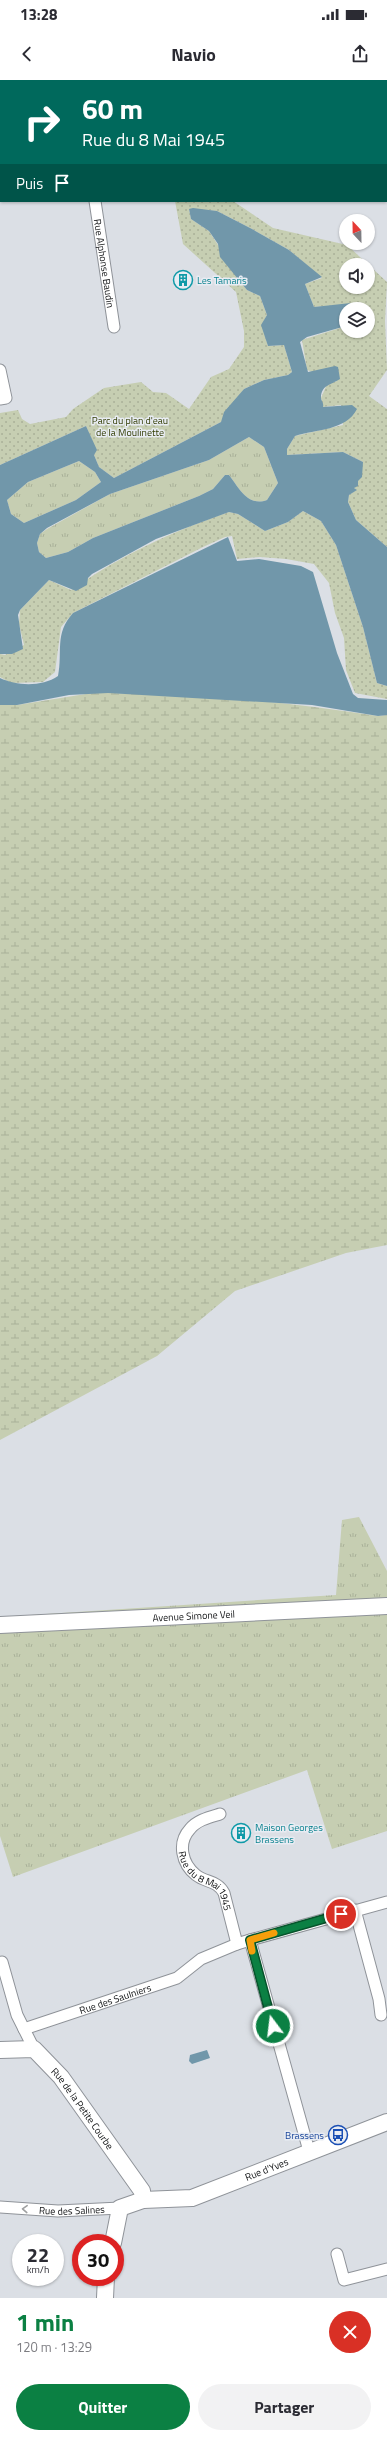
<!DOCTYPE html>
<html lang="fr">
<meta charset="utf-8">
<style>
:root{--surface:#fff;--page:#f2f2f3;--text:#2b2b33;--muted:#7c7c81;--accent:#0b8043}
body{margin:0;font-family:"Titillium Web",sans-serif;background:var(--page);color:var(--text);height:100vh;display:flex;flex-direction:column;font-size:15px;white-space:nowrap}
*{box-sizing:border-box;margin:0}
p{font-size:13px;color:var(--muted)}
.icon{flex:none;width:22px;height:22px;fill:none;stroke:currentColor;stroke-width:2;stroke-linecap:round;stroke-linejoin:round}
.map{position:relative;height:2218px;overflow:hidden}
.drawer{display:flex;flex-direction:column;background:var(--surface);flex:1}
.drawer>*{flex:none}
.hud{position:absolute;left:0px;top:0px;width:387px;height:122px;box-shadow:0 1px 3px #0004;background:#00695c;color:#fff;overflow:hidden}
.needle{width:26px;rotate:338deg}
.tools{position:absolute;left:339px;top:134px;display:grid;gap:8px}
.tools a{display:grid;place-items:center;width:36px;height:36px;border-radius:50%;background:var(--surface);box-shadow:0 1px 3px #0004;font-size:20px}
.speed{position:absolute;left:12px;top:2154px;display:flex;gap:8px;font-size:20px;font-weight:700;text-align:center}
.speed>*{display:grid;place-content:center;width:52px;height:52px;border-radius:50%;background:var(--surface);box-shadow:0 1px 3px #0004;line-height:1}
.speed small{font-size:10px;font-weight:400}
.speed .limit{border:6px solid #d22;background:#fff;color:#111}
.pin{position:absolute;display:grid;place-items:center;width:34px;height:34px;color:#fff;margin:-17px;border:2px solid #fff;border-radius:50%;box-shadow:0 1px 4px #0007}
.me{position:absolute;width:44px;margin:-22px;rotate:345deg;stroke-linejoin:round;filter:drop-shadow(0 0 3px #0008)}
.turn{display:flex;align-items:center;gap:14px;height:84px;padding:0 16px;font-size:18px}
.turn .icon{width:52px;height:52px;stroke-width:2.5}
.turn b{display:block;font-size:28px;line-height:34px}
.then{display:flex;align-items:center;height:38px;padding:0 16px;background:#0003;gap:8px;font-size:15px}
.round{display:grid;place-items:center;flex:none;width:42px;height:42px;border-radius:21px;background:var(--page)}
.overview{display:flex;align-items:center;justify-content:space-between;height:68px;padding:0 16px}
h1{font-size:24px;font-weight:700;line-height:30px;color:var(--accent)}
.action{display:flex;gap:8px;margin-top:auto;padding:8px 16px}
.action a{flex:1;height:46px;border-radius:24px;background:var(--accent);color:#fff;font-size:16px;font-weight:700;line-height:46px;text-align:center}
.action a+a{background:var(--page);color:var(--text)}
.status{display:flex;justify-content:space-between;align-items:center;height:28px;padding:0 20px;background:var(--surface);direction:ltr}
.status svg{height:11px;fill:currentColor}
header{display:flex;justify-content:space-between;align-items:center;height:52px;padding:0 16px;background:var(--surface);font-size:18px;font-weight:700}
.map>svg:first-child{display:block}
.grass{fill:url(#grass-tufts)}
.wetland{fill:url(#wetland-marsh)}
.park{fill:url(#park-dots);fill-rule:evenodd}
.water{fill:#7197aa;fill-rule:evenodd}
.lines{fill:none;stroke-linecap:round;stroke-linejoin:round}
.street-casing{stroke:#8f9399;stroke-width:13}
.secondary-casing{stroke:#8f9399;stroke-width:18}
.street{stroke:#fff;stroke-width:11}
.secondary{stroke:#fff;stroke-width:16}
.oneway{stroke:#9fa0a1}
.route-casing{stroke:#07532c;stroke-width:10}
.route{stroke:#0b8043;stroke-width:7}
.slow{stroke:#f59e0b;stroke-width:7}
.labels{text-anchor:middle;stroke-width:3;stroke-linejoin:round;paint-order:stroke}
.street-label{font-size:10px;fill:#101214;stroke:#e8ecf3}
.culture-label{font-size:10px;fill:#0d838f;stroke:#e8ecf3;text-anchor:start}
.park-label{font-size:10px;fill:#303b00;stroke:#e8ecf3}
.transit-label{font-size:10px;fill:#164399;stroke:#e8ecf3;text-anchor:end}
</style>
<div class="status"><b>13:28</b><svg viewBox="0 0 49 12"><path d="M0 12V9h3v3zM5 12V6h3v6zM10 12V3h3v9zM15 12V0h3v12zM26 1h20v11H26zM47 4h2v5h-2z"/></svg></div>
<header><svg class="icon" aria-label="back" viewBox="0 0 24 24"><path d="M15 5l-7 7 7 7"/></svg>Navio<svg class="icon" aria-label="share" viewBox="0 0 24 24"><path d="M12 15V3M7 8l5-5 5 5M5 13v7h14v-7"/></svg></header>
<div class="map">
<svg width="387" height="2218" viewBox="0 0 387 2218">
<defs>
<pattern id="grass-tufts" width="24" height="20" patternUnits="userSpaceOnUse"><rect width="24" height="20" fill="#c6ceb2"/><path d="M3 7l-1-3M5 7V3M7 7l1-3M15 17l-1-3M17 17v-4M19 17l1-3" fill="none" stroke="#a9b098"/></pattern>
<pattern id="wetland-marsh" width="20" height="14" patternUnits="userSpaceOnUse"><rect width="20" height="14" fill="#c6ceb2"/><path d="M1 5h8M5 5V1M11 12h8M15 12V8" fill="none" stroke="#a9b098"/></pattern>
<pattern id="park-dots" width="8" height="8" patternUnits="userSpaceOnUse"><rect width="8" height="8" fill="#c6ceb2"/><path d="M2 2h.1M6 6h.1" fill="none" stroke="#a9b098" stroke-width="1.8" stroke-linecap="round"/></pattern>
</defs>
<rect width="100%" height="100%" fill="#dbdfe5"/>
<g class="grass">
<path d="M 249,357 L 264,367 L 278,403 L 267,420 C 248,427 239,408 229,395 L 225,395 L 213,409 L 199,416 L 93,458 L 68,472 L 46,478 L 39,472 L 37,463 L 40,454 L 47,449 L 110,414 L 209,380 Z"/>
<polygon points="79,381 95,392 101,402 76,420 24,443 11,434 7,420 28,402"/>
<polygon points="359,1437 387,1491 387,1751 332,1769 307,1690 13,1797 0,1756 0,1537 336,1515 342,1440"/>
</g>
<path class="wetland" d="M 92,613 C 187,613 284,621 378,636 L 387,635 L 387,1165 L 346,1173 L 235,1211 L 157,1276 L 0,1360 L 0,625 L 17,625 Z"/>
<g class="park">
<path d="M 175,121 L 233,121 L 273,148 L 347,165 L 387,202 L 385,241 L 387,290 L 369,316 L 387,329 L 387,467 L 356,440 L 348,422 L 349,415 L 356,410 L 354,408 L 363,382 L 343,372 L 287,375 L 287,369 L 295,356 L 343,345 L 341,325 L 323,327 L 321,318 L 327,304 L 337,301 L 307,290 L 302,260 L 346,246 L 346,251 L 368,251 L 368,229 L 355,229 L 353,224 L 314,227 L 305,204 L 322,198 L 289,170 L 252,149 L 217,131 L 189,129 L 191,139 L 209,151 L 247,210 L 260,216 L 267,235 L 262,245 L 268,266 L 284,265 L 292,292 L 288,295 L 264,300 L 244,309 L 221,342 L 114,398 L 99,387 L 94,375 L 96,370 L 86,346 L 0,385 L 0,333 L 18,330 L 22,339 L 30,344 L 66,337 L 73,329 L 104,308 L 141,302 L 153,312 L 166,313 L 189,329 L 211,297 L 229,289 L 244,267 L 244,251 L 236,212 L 183,164 ZM 346,185 L 368,185 L 368,207 L 346,207 Z"/>
<path d="M 303,431 L 321,441 L 336,465 L 363,547 L 377,603 L 387,606 L 387,619 L 355,613 L 346,590 L 344,558 L 335,533 L 329,503 L 314,484 L 286,479 L 260,477 L 237,479 L 232,456 L 225,457 L 203,467 L 73,533 L 61,547 L 55,592 L 43,602 L 11,603 L 0,597 L 0,574 L 5,575 L 24,565 L 19,544 L 20,530 L 49,500 L 71,510 C 122,475 170,452 229,432 L 238,434 L 265,451 L 288,442 Z"/>
</g>
<g class="water">
<path d="M 193,128 L 217,131 L 252,149 L 289,170 L 322,197 L 305,204 L 314,227 L 351,223 L 355,229 L 346,229 L 346,246 L 307,257 L 300,262 L 308,292 L 335,286 L 338,287 L 340,299 C 331,305 321,305 321,318 C 321,321 324,322 323,327 L 352,325 L 357,329 C 346,351 316,349 295,356 L 287,369 L 287,375 L 343,372 L 363,382 L 362,397 L 358,401 L 358,406 L 354,408 L 357,410 L 349,415 L 348,422 L 356,440 L 387,467 L 387,606 L 377,603 L 363,547 L 336,465 L 321,441 L 303,431 L 288,442 L 265,451 L 238,434 L 229,432 L 156,459 L 92,494 L 88,498 L 87,505 L 76,511 L 49,500 L 20,530 L 18,535 L 23,569 L 12,574 L 0,574 L 0,385 L 86,346 L 97,370 L 94,375 L 99,387 L 114,398 L 221,342 L 224,332 L 244,309 L 264,300 L 288,295 L 292,292 L 284,265 L 268,266 L 261,245 L 267,235 L 260,216 L 247,210 L 220,177 L 218,164 L 209,151 L 191,139 L 189,129 ZM 249,357 L 264,367 L 278,403 L 267,420 C 248,427 239,408 229,395 L 225,395 L 213,409 L 199,416 L 93,458 L 68,472 L 46,478 L 39,472 L 37,463 L 40,454 L 47,448 L 110,414 L 209,380 ZM 79,381 L 95,392 L 101,402 L 76,420 L 24,443 L 11,434 L 7,420 L 28,402 Z"/>
<path d="M 228,457 L 237,481 L 259,479 L 301,486 L 313,492 L 337,573 L 353,614 L 358,618 L 387,620 L 387,635 L 378,636 L 312,625 L 108,613 L 69,615 L 17,625 L 0,625 L 0,598 C 17,606 42,607 58,596 C 63,572 54,554 73,533 Z"/>
<polygon points="207,1970 210,1978 192,1984 189,1981 190,1975"/>
</g>
<g class="lines">
<defs>
<g id="street">
<polyline points="89,0 89,1"/>
<path id="s1" d="M 95,121 L 114,247"/>
<polyline points="0,290 6,318 0,319"/>
<path id="s2" d="M 220,1734 C 210,1737 197,1740 190,1749 C 177,1763 182,1784 196,1795 C 206,1803 217,1800 224,1813 L 237,1864 L 250,1860 L 309,2071"/>
<polyline points="355,1830 379,1919 381,1935"/>
<polyline points="250,1860 387,1822"/>
<polyline points="2,1882 17,1935 34,1969"/>
<path id="s3" d="M 24,1949 L 177,1898 L 201,1879 L 237,1864"/>
<path id="s4" d="M 0,2127 L 58,2131 L 120,2128"/>
<polyline points="337,2174 344,2200 387,2189"/>
</g>
<g id="secondary">
<polyline points="333,0 333,1"/>
<polyline points="386,13 387,13"/>
<path id="s5" d="M 0,1545 L 387,1526"/>
<path id="s6" d="M 0,1970 L 34,1969 L 61,1997 L 142,2111 L 143,2120"/>
<path id="s7" d="M 113,2163 L 120,2128 L 143,2120 L 192,2118 L 387,2042"/>
<polyline points="105,2218 106,2197"/>
</g>
</defs>
<use href="#street" class="street-casing"/>
<use href="#secondary" class="secondary-casing"/>
<use href="#street" class="street"/>
<use href="#secondary" class="secondary"/>
</g>
<defs><path id="oneway-chevron" d="M-2-3.5L2.5 0L-2 3.5" fill="none" stroke-width="1.6" stroke-linecap="round" stroke-linejoin="round"/></defs>
<use class="oneway" href="#oneway-chevron" transform="translate(25 2129) rotate(-177)"/>
<g class="lines">
<defs>
<polyline id="route" points="273,1946 250,1860 341,1834"/>
</defs>
<use href="#route" class="route-casing"/>
<use href="#route" class="route"/>
<polyline class="slow" points="252,1871 250,1860 274,1853"/>
</g>
<defs>
<symbol id="building-ring" viewBox="-11 -11 22 22"><circle r="9.5" fill="#e8ecf3" stroke="#0f9aa8" stroke-width="1.5"/><path d="M-4-6H4V6H1V3H-1V6H-4ZM-2.5-4.3h1.7v1.8h-1.7ZM.8-4.3h1.7v1.8H.8ZM-2.5-1h1.7V.8h-1.7ZM.8-1h1.7V.8H.8Z" fill="#0f9aa8"/></symbol>
<symbol id="bus-ring" viewBox="-11 -11 22 22"><circle r="9.5" fill="#e8ecf3" stroke="#1a4fb4" stroke-width="1.5"/><path d="M-5-6H5V4H4V6H2V4H-2V6H-4V4H-5ZM-3.5-4V0h7V-4ZM-3.5 1.2v1.5H-2V1.2ZM2 1.2v1.5H3.5V1.2Z" fill="#1a4fb4"/></symbol>
</defs>
<g fill-rule="evenodd">
<use href="#building-ring" x="172" y="189" width="22" height="22"/>
<use href="#building-ring" x="230" y="1742" width="22" height="22"/>
<use href="#bus-ring" x="327" y="2044" width="22" height="22"/>
</g>
<g class="labels">
<g class="street-label">
<text dy="4" stroke="none"><textPath href="#s1" startOffset="63">Rue Alphonse Baudin</textPath></text>
<text dy="4" stroke="none"><textPath href="#s5" startOffset="194">Avenue Simone Veil</textPath></text>
<text dy="4" stroke="none"><textPath href="#s2" startOffset="98">Rue du 8 Mai 1945</textPath></text>
<text dy="4" stroke="none"><textPath href="#s3" startOffset="96">Rue des Saulniers</textPath></text>
<text dy="4" stroke="none"><textPath href="#s6" startOffset="111">Rue de la Petite Courbe</textPath></text>
<text dy="4" stroke="none"><textPath href="#s7" startOffset="189">Rue d'Yves</textPath></text>
<text dy="4" stroke="none"><textPath href="#s4" startOffset="72">Rue des Salines</textPath></text>
</g>
<g class="culture-label">
<text x="197" y="204">Les Tamaris</text>
<text x="255" y="1751">Maison Georges<tspan x="255" dy="12">Brassens</tspan></text>
</g>
<g class="park-label">
<text x="130" y="344">Parc du plan d'eau<tspan x="130" dy="12">de la Moulinette</tspan></text>
</g>
<g class="transit-label">
<text x="324" y="2059">Brassens</text>
</g>
</g>
</svg>
<div class="tools">
<a><svg class="needle" viewBox="-14 -14 28 28"><path d="M0-13l5 13h-10z" fill="#e53935"/><path d="M0 13l5-13h-10z" fill="#7c7c81"/></svg></a>
<a><svg class="icon" aria-label="sound" viewBox="0 0 24 24"><path d="M4 9h4l5-4v14l-5-4H4zM17 9q2 3 0 6"/></svg></a>
<a><svg class="icon" aria-label="layers" viewBox="0 0 24 24"><path d="M12 4l9 5-9 5-9-5zM3 14l9 5 9-5"/></svg></a>
</div>
<div class="speed"><div>22<small>km/h</small></div><div class="limit">30</div></div>
<div class="pin" style="left:341px;top:1834px;background:#d93025"><svg class="icon" aria-label="arrive" viewBox="0 0 24 24"><path d="M6 21V4h12l-3 4 3 4H6"/></svg></div>
<svg class="me" style="left:273px;top:1946px" viewBox="-20 -20 40 40"><circle r="17" fill="#0b8043" stroke="#fff" stroke-width="3"/><path d="M0-11L8 9 0 5-8 9z" fill="#fff"/></svg>
<div class="hud">
<div class="turn"><svg class="icon" aria-label="right" viewBox="0 0 24 24"><path d="M7 20v-9h11M14 6l5 5-5 5"/></svg><div><b>60 m</b>Rue du 8 Mai 1945</div></div>
<div class="then">Puis<svg class="icon" aria-label="arrive" viewBox="0 0 24 24"><path d="M6 21V4h12l-3 4 3 4H6"/></svg></div>
</div>
</div>
<section class="drawer">
<div class="overview"><div><h1>1 min</h1><p>120 m · 13:29</p></div><a class="round" style="background:#d93025;color:#fff"><svg class="icon" aria-label="close" viewBox="0 0 24 24"><path d="M6 6l12 12M18 6L6 18"/></svg></a></div>
<div class="action"><a>Quitter</a><a>Partager</a></div>
</section>
